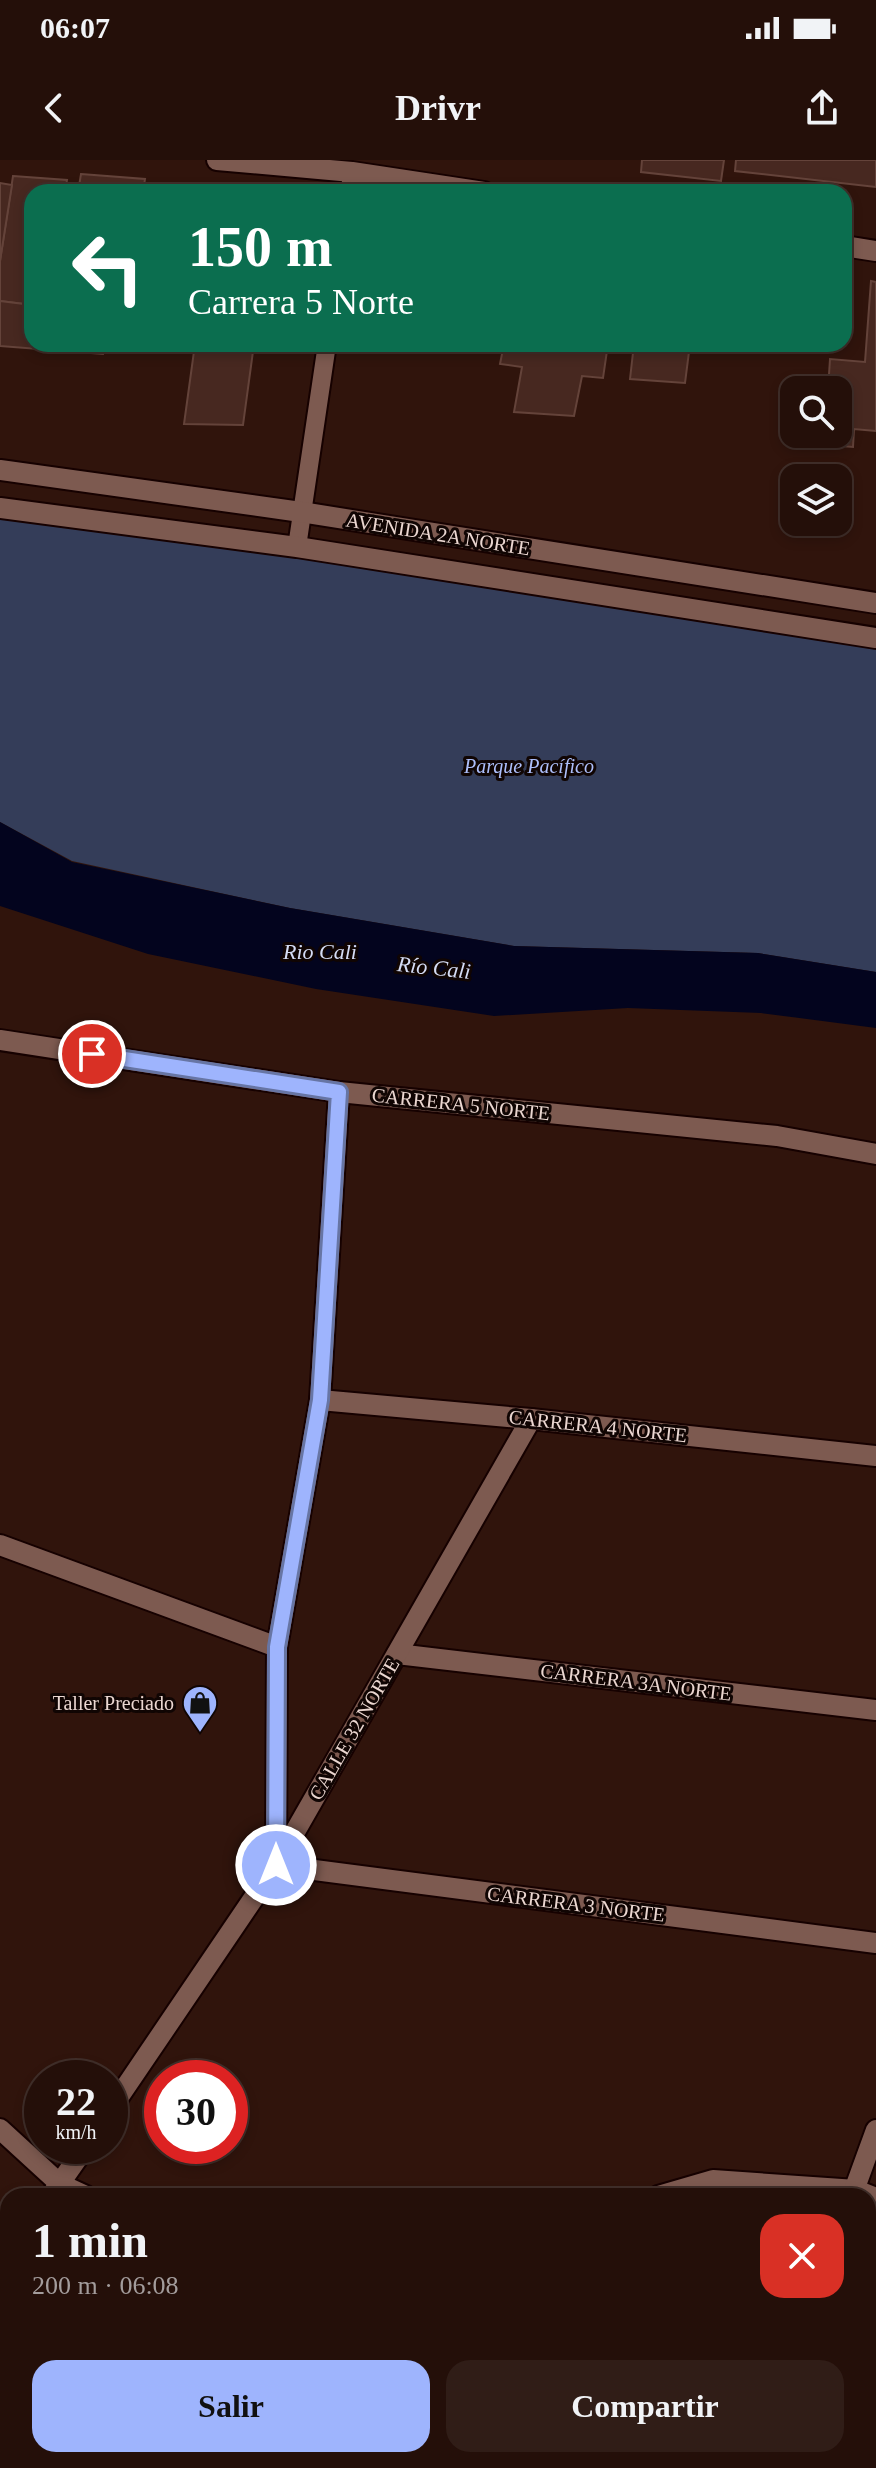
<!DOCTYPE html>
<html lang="es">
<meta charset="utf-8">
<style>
:root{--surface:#240f09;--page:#301d17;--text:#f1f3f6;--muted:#a39c9c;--line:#412f2a;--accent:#9eb4fd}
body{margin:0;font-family:"Times New Roman",serif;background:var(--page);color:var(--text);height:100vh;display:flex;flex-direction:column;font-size:30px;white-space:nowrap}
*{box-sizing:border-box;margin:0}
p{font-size:26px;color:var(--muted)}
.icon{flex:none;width:44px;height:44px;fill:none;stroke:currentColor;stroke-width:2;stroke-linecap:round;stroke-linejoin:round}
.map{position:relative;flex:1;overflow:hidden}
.drawer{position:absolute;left:0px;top:2028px;width:876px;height:280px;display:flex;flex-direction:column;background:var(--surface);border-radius:24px 24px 0 0;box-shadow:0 4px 12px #0003,0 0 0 2px var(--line)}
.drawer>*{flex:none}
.hud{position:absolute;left:24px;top:24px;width:828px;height:168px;border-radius:24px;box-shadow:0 4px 12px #0003,0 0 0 2px var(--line);background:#0b6e4f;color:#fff;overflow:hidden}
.buttons{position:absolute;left:780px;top:216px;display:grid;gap:16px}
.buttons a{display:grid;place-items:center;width:72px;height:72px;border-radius:16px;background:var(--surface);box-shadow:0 4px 12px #0003,0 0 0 2px var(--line);font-size:40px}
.speed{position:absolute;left:24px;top:1900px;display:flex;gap:16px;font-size:40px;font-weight:700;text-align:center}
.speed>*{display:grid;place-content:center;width:104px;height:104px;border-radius:50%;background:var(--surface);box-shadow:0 4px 12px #0003,0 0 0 2px var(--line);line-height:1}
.speed small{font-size:20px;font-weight:400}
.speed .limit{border:12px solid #d22;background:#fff;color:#111}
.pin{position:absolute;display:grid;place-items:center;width:68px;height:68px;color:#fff;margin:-34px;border:4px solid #fff;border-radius:50%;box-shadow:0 2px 8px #0007}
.me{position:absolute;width:88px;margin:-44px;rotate:0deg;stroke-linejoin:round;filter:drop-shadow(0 0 6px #0008)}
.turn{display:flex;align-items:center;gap:28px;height:168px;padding:0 32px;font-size:36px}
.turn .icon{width:104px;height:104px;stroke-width:2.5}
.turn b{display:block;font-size:56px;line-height:68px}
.round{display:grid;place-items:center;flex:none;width:84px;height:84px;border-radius:24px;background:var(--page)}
.overview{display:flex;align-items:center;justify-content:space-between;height:136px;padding:0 32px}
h1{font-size:48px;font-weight:700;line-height:60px}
.action{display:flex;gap:16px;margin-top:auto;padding:16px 32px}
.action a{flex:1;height:92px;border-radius:24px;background:var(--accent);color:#111;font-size:32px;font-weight:700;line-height:92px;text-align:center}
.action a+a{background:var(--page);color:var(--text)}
.status{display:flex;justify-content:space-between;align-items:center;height:56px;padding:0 40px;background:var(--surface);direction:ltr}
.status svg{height:22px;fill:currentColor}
header{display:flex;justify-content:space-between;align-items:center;height:104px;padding:0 32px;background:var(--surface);font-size:36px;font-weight:700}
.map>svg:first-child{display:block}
.green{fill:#343d59}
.water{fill:#03041e}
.building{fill:#472820;stroke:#64433a;stroke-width:2}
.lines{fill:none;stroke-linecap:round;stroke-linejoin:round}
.service-casing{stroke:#160100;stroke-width:22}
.minor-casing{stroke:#160100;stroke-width:24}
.secondary-casing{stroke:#160100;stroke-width:24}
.service{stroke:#7d5a50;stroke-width:18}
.minor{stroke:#7d5a50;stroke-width:20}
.secondary{stroke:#7d5a50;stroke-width:20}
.route-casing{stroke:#6775a4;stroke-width:20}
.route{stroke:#9eb4fd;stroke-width:14}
.labels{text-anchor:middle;stroke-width:6;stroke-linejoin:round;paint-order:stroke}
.street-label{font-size:20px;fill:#ebd7d1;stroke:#100503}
.park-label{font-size:20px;font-style:italic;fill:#adbffb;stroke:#100503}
.poi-label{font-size:20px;fill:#ebd7d1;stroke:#100503;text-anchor:end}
.water-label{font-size:22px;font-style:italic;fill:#d4dcf5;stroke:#100503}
</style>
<div class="status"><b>06:07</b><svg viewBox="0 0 49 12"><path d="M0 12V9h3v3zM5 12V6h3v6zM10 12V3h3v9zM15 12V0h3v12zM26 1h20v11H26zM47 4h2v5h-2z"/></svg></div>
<header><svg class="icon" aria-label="back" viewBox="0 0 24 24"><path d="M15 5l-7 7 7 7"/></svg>Drivr<svg class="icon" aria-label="share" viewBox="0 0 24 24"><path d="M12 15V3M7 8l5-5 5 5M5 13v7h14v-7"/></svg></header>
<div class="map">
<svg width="876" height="2308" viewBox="0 0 876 2308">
<rect width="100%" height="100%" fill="#30140c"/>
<polygon class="green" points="0,348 876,478 876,812 758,793 514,786 290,748 72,701 0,662"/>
<polygon class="water" points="0,662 72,702 290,748 514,786 758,793 876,812 876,868 761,853 628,848 494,856 316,829 148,794 0,746"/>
<g class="building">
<polygon points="642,0 724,0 721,21 641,12"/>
<polygon points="736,0 876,0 876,27 735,11"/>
<polygon points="81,14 145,19 143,32 78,32"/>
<polygon points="13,16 67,20 65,32 32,32 32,145 0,141 0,101"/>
<polygon points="0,23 12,25 0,101"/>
<polygon points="871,121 876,122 876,271 854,269 853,287 803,283 804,274 838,274 838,230 828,230 830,199 865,202"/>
<polygon points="0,141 32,145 32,184 105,184 103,194 0,186"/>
<polygon points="195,184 254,184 243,265 184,264"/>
<polygon points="504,184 608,184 603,218 582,216 574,256 514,252 522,207 500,204"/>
<polygon points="634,184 690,184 685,223 630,219"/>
<polygon points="8,2292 8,2300 462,2300 456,2308 0,2308"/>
</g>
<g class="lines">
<defs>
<g id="service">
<polyline points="350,32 352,12"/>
<polyline points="297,387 327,184"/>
</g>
<g id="minor">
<polyline points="217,0 352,12 484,32"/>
<polyline points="844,86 876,91"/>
<polyline points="0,880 339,932 777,976 876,994"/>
<polyline points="339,932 320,1240 277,1487 276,1705 876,1783"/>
<polyline points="320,1240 531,1259 876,1296"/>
<polyline points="0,1385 277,1487"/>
<polyline points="397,1494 876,1550"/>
<polyline points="110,1950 276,1705 531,1259"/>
<polyline points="0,1969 60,2024 86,2036"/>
<polyline points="51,2036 86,1986"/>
<polyline points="658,2036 713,2020 856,2030 876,2038"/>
<polyline points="852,2036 876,1970"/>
<polyline points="0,2109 8,2098"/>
<polyline points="656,2308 662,2300"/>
</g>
<g id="secondary">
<polyline points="0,310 301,352 876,443"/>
<polyline points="0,348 297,387 876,478"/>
</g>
</defs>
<use href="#service" class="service-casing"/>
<use href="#minor" class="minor-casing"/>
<use href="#secondary" class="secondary-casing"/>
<use href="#service" class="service"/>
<use href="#minor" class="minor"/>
<use href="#secondary" class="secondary"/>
</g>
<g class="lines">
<defs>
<polyline id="route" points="92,894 339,932 320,1240 277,1487 276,1705"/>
</defs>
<use href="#route" class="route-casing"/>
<use href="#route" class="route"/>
</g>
<defs>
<symbol id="shop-pin" viewBox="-11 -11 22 30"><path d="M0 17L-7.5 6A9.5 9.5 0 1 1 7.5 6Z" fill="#9eb4fd" stroke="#100503"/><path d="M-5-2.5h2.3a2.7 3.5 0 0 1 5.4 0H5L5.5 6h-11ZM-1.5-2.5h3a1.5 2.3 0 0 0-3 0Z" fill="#111"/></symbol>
</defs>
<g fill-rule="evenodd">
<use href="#shop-pin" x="180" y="1523" width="40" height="54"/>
</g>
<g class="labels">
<g class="street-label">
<text transform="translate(438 374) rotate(9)" y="7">AVENIDA 2A NORTE</text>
<text transform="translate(461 944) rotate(6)" y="7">CARRERA 5 NORTE</text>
<text transform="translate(598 1266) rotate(6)" y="7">CARRERA 4 NORTE</text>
<text transform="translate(636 1522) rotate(7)" y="7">CARRERA 3A NORTE</text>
<text transform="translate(354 1569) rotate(-60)" y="7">CALLE 32 NORTE</text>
<text transform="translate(576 1744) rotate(7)" y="7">CARRERA 3 NORTE</text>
</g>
<g class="park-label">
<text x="529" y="613">Parque Pacífico</text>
</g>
<g class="poi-label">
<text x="174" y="1550">Taller Preciado</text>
</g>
<g class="water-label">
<text x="320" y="799">Rio Cali</text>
<text transform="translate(434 807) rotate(6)" y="8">Río Cali</text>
</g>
</g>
</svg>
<div class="buttons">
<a><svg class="icon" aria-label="search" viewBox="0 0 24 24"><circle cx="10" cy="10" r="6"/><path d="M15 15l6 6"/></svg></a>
<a><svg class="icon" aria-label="layers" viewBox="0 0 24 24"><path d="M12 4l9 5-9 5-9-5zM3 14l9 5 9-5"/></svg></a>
</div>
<div class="speed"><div>22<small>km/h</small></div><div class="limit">30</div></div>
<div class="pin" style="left:92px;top:894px;background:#d93025"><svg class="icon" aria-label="arrive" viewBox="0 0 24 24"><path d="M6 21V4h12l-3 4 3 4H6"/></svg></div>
<svg class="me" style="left:276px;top:1705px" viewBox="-20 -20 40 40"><circle r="17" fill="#9eb4fd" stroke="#fff" stroke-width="3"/><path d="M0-11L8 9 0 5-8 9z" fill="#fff"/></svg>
<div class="hud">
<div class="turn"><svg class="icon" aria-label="left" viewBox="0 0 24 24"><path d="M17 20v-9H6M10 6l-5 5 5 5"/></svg><div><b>150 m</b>Carrera 5 Norte</div></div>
</div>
<section class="drawer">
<div class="overview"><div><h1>1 min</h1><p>200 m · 06:08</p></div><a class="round" style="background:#d93025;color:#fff"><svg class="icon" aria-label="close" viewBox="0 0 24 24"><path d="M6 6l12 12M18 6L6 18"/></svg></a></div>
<div class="action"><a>Salir</a><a>Compartir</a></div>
</section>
</div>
